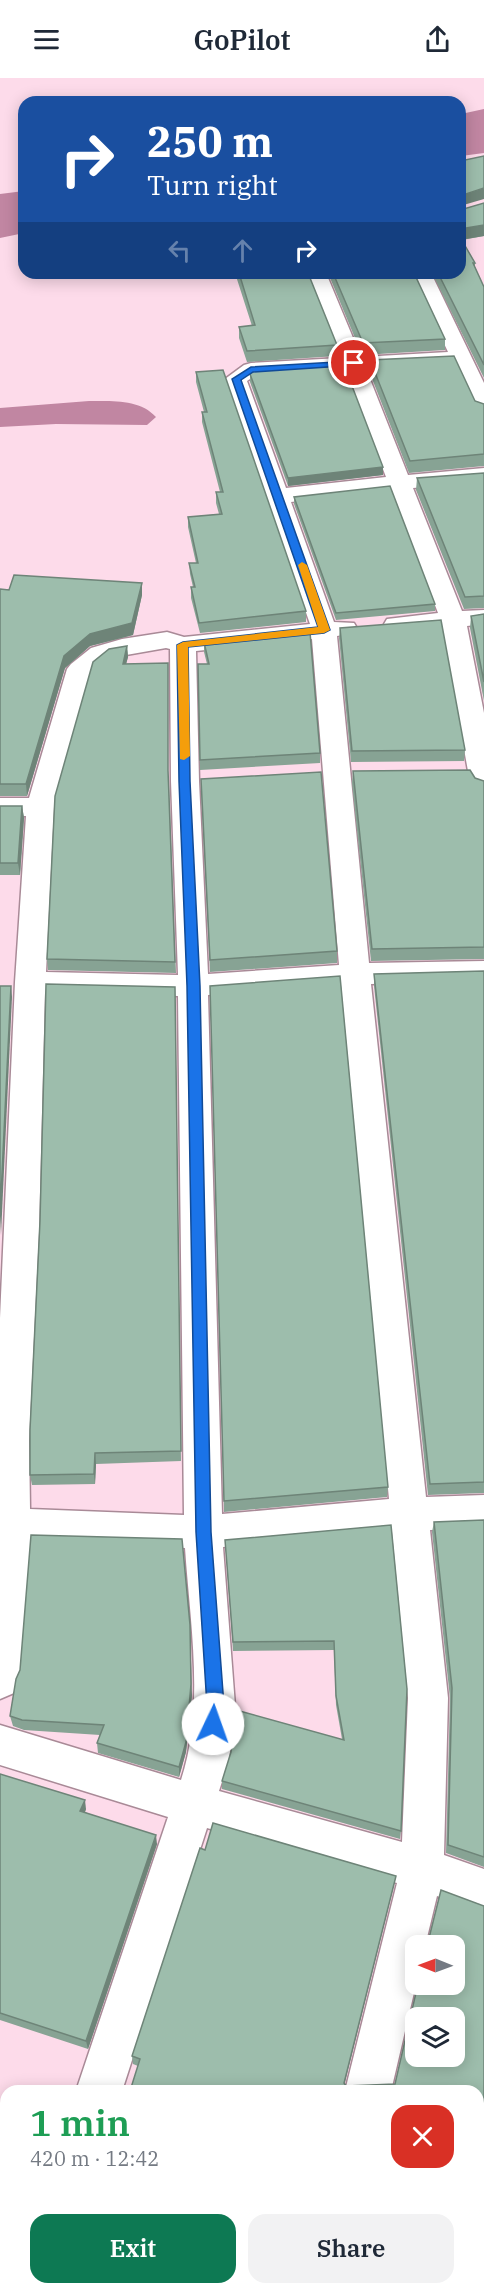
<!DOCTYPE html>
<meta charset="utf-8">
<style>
:root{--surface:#fff;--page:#f2f2f3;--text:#1f2937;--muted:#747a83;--accent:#0d7953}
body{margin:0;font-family:"IBM Plex Serif",serif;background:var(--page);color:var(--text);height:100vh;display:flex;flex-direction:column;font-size:22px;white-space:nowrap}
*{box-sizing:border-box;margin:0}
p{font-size:20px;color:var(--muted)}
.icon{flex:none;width:33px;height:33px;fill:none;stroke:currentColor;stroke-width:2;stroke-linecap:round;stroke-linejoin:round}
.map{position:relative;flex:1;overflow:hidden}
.side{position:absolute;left:0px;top:2007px;width:484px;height:210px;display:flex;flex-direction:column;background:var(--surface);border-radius:18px 18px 0 0;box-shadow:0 3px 15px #0003}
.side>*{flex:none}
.top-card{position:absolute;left:18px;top:18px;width:448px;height:183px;border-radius:18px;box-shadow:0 3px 15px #0003;background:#1a4fa0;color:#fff;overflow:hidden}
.needle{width:39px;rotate:271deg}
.tools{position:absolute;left:405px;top:1857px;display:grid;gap:12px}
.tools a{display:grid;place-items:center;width:60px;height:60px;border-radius:12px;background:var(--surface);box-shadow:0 3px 15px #0003;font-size:30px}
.pin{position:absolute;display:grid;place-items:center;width:51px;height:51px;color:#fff;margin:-26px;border:3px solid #fff;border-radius:50%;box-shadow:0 2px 6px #0007}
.me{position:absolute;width:66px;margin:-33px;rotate:3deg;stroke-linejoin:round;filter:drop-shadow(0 0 4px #0008)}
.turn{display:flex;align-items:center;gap:21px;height:126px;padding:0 30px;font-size:27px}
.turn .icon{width:78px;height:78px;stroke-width:2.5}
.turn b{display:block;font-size:42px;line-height:51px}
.lanes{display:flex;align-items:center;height:57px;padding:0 30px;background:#0003;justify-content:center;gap:30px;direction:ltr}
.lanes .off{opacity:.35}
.round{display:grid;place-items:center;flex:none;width:63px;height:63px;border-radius:18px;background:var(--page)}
.headline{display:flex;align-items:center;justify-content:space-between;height:102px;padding:0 30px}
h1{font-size:36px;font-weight:600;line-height:45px;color:#1e9e55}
.button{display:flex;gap:12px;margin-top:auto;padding:12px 30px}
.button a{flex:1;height:69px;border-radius:18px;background:var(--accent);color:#fff;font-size:24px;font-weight:600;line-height:69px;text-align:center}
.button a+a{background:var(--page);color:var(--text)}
header{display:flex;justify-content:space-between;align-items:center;height:78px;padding:0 30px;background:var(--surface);font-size:27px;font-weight:600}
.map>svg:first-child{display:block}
.water{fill:#c186a2}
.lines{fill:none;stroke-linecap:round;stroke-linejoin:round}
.minor-casing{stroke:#a98a97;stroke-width:3}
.minor{fill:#fff;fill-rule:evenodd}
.wall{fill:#87a394;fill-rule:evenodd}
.shaded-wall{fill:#6e8478}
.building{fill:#9dbdac;stroke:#6e8478;stroke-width:1.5;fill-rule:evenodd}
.route{fill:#1a73e8;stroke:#114b97;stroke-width:1.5}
.slow{fill:#f59e0b}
</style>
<header><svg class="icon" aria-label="menu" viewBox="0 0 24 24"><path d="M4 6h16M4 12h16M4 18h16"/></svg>GoPilot<svg class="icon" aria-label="share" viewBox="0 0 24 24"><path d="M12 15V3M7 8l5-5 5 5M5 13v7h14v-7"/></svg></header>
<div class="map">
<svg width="484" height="2217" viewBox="0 0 484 2217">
<rect width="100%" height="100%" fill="#fddbea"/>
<g class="water">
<polygon points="484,31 484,75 461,78 461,36"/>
<polygon points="24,113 24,155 0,160 0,116"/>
<path d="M 89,323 C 112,323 140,321 156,339 L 147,347 L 56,346 L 0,349 L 0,330 Z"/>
</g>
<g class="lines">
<defs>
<g id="minor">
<path d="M 306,195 L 326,195 L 361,279 L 448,274 L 411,195 L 431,195 L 484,305 L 484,335 L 476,333 L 473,328 L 454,287 L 366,291 L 408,397 L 484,390 L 484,404 L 413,410 L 462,533 L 484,532 L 484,546 L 467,548 L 484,635 L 484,713 L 474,710 L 470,704 L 442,550 L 396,553 L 387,551 L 384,546 L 387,541 L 438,535 L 391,412 L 291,424 L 334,544 L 354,545 L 357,550 L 354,555 L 337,558 L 369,885 L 484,883 L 484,903 L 371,906 L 426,1419 L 484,1417 L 484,1451 L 430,1452 L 448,1620 L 444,1777 L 484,1791 L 484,1835 L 437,1818 L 425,1868 L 416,1868 L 416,1906 L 391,2013 L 345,2013 L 397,1805 L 207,1750 L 122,2013 L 76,2013 L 168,1739 L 0,1687 L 0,1647 L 181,1702 C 205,1630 190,1545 185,1470 L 31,1464 L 31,1487 L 20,1602 L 14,1615 L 0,1621 L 0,1240 L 15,904 L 26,738 L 0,738 L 0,720 L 29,720 L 67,591 L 71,586 L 91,570 L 122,561 L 167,554 L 184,559 L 310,546 L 225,301 L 244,287 L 251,285 L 340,280 ZM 345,292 L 386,399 L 286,410 L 247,303 L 256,297 ZM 312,561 L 339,887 L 208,896 L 199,703 L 196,573 ZM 166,570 L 170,571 L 171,703 L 178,897 L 46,894 L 54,729 L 92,594 L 109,580 ZM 341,907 L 389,1421 L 222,1436 L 208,917 ZM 45,915 L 178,918 L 184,1437 L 30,1431 L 29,1363 L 39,1154 ZM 392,1454 L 408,1620 L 402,1764 L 219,1713 L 229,1682 L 235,1628 L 223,1469 Z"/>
<polygon points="9,2211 57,2211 56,2217 6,2217"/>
</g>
</defs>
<use href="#minor" class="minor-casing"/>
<use href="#minor" class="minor"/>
</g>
<g class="wall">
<polygon points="484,125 484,158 462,162 475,185 475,189 484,209 484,300 432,195 460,195 460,132"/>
<polygon points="235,195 308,195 337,267 337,278 247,284 239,260 239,249 252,248"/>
<polygon points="328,195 414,195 445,261 445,272 362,277"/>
<polygon points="370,282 484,326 484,388 409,395 369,293"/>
<polygon points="196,294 306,533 306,544 200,555 191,520 191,509 193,509 190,496 189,485 196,485 188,449 188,439 219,436 216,425 216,414 220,414 202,344 202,334 204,334 196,304"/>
<polygon points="250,296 383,389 383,397 288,408 250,304"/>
<polygon points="484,395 484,530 464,531 416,412 417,400"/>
<polygon points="294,419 435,526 435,533 336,542 294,426"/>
<polygon points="0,511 142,517 133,557 90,568 65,590 27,718 0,718"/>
<polygon points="484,536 484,623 470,550 471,538"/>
<polygon points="340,550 465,672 464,683 351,684 339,560"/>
<polygon points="204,564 320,675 320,685 200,692 198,586 207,586 204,574"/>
<polygon points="127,568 128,579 126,586 169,703 176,895 48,892 47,881"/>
<polygon points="353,693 475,700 484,703 484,881 371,883 352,705"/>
<polygon points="201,713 337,873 337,885 210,894"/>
<polygon points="0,728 22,728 24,740 20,797 0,797"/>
<polygon points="484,893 484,1415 428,1417 374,908 374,896"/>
<polygon points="210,908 388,1409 387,1419 224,1434"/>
<polygon points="175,909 181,1383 96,1386 95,1406 32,1407 30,1397"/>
<polygon points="484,1442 484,1789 446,1775 450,1620 432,1454 434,1444"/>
<polygon points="391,1447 401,1753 400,1761 222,1711 222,1703 342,1661 336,1627 334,1572 233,1573 225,1462"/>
<polygon points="192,1617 186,1674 179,1699 98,1675 97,1665 100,1657 24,1652 13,1648 10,1638"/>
<polygon points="0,1696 86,1731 85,1734 157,1766 88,1971 0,1942"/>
<path d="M 213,1745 L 396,1798 L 344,2006 L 346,2008 L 395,2006 L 418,1906 L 454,1906 L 454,1868 L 419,1868 L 420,1862 L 429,1860 L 441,1812 L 484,1828 L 484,2217 L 0,2217 L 0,2042 L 6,2044 L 6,2211 L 8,2211 L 7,2212 L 54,2214 L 55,2211 L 294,2211 L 293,2212 L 343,2214 L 344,2211 L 478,2211 L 478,2013 L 130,2013 L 138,1988 L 133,1986 L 132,1978 L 200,1770 L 205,1772 ZM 416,1940 L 454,1940 L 454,1978 L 416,1978 Z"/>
</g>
<g class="shaded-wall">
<polygon points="484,110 484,121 460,128 460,118"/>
<polygon points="484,147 484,158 460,162 460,151"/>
<polygon points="383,389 383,397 288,408 288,400"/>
<polygon points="142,505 142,517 133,557 90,568 65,590 27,718 26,706 64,578"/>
<polygon points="127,568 128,579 123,597 123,586"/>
<polygon points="22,728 24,740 20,797 18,785"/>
<polygon points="11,908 12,919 1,1157 0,1138"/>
<polygon points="95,1375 96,1386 95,1406 94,1396"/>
<polygon points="190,1547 192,1617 186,1674 179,1699 179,1689"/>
<polygon points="85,1722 86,1731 82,1742 80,1733"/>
<polygon points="156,1757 157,1766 88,1971 86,1963"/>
<polygon points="396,1798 394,1807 343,2012 344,2005"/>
<polygon points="6,2204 6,2211 8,2211 4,2217 1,2212"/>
</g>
<g class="building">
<polygon points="484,78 484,110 460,118 460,83"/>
<polygon points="484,125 484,147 460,151 460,132"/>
<polygon points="460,159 475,185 473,185 484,209 484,287 438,195 460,195"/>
<polygon points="239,195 308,195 337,267 247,273 239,249 255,247"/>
<polygon points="333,195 414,195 445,261 363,265"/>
<polygon points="454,278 475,323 484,326 484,376 410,383 370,282"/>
<polygon points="344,287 383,389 288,400 250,296 257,291"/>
<polygon points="223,292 306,533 199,545 191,509 195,509 189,485 198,485 188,439 222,436 216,414 223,414 202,334 207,334 196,294"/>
<polygon points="484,395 484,518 465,519 417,400"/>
<polygon points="390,408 435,526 336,535 294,419"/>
<polygon points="14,497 142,505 132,545 90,556 64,578 26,706 0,706 0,511 9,512"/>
<polygon points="484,536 484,604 471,538"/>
<polygon points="441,542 465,672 352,673 340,550"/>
<polygon points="310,554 320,675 200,682 198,586 209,586 204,564"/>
<polygon points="127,568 123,586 168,585 168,692 175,884 47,881 55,718 93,584 109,571"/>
<polygon points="470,692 475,700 484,703 484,869 372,871 353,693"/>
<polygon points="321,694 337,873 210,882 201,701"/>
<polygon points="0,728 22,728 18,785 0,785"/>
<polygon points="484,893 484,1404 430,1406 374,896"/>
<polygon points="340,898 388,1409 224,1423 210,908"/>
<polygon points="46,906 175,909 181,1373 95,1375 94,1396 30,1397 30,1352 40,1143"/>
<polygon points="0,908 11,908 0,1138"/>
<polygon points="484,1442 484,1779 448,1767 452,1610 434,1444"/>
<polygon points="391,1447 407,1611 401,1753 222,1703 231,1674 236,1632 344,1662 336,1618 334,1563 233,1564 225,1462"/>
<polygon points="31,1457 182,1461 190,1547 191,1606 186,1664 179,1689 97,1665 104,1647 22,1642 10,1638 16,1601 20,1592"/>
<polygon points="0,1696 85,1722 80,1733 156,1757 86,1963 0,1935"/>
<path d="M 213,1745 L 396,1798 L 344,2005 L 346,2008 L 395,2006 L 418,1906 L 454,1906 L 454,1868 L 420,1868 L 420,1862 L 429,1860 L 441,1812 L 484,1828 L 484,2217 L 0,2217 L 0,2042 L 6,2044 L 6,2204 L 1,2212 L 54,2214 L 55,2211 L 291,2211 L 290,2212 L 343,2214 L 344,2211 L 478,2211 L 478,2013 L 130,2013 L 140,1981 L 132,1978 L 200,1770 L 205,1772 ZM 416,1940 L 454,1940 L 454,1978 L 416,1978 Z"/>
</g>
<polygon class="route" points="354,283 357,283 357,287 253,294 241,302 330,552 324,555 188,569 190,703 200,908 211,1454 224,1628 219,1652 213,1654 207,1652 204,1646 207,1628 196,1454 187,908 179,703 177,567 183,564 318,549 232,301 251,289"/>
<polygon class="slow" points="302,484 307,487 330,552 324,555 188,569 190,678 184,682 180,681 177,567 183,564 318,549 298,487"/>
</svg>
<div class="tools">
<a><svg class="needle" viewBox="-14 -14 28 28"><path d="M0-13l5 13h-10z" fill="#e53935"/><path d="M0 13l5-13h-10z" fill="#747a83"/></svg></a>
<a><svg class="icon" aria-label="layers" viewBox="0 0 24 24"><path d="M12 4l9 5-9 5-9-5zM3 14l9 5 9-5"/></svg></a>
</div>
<div class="pin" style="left:354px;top:285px;background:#d93025"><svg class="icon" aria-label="arrive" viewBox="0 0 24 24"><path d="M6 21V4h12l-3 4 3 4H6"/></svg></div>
<svg class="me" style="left:213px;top:1646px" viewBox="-20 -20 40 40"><circle r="19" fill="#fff"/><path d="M0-13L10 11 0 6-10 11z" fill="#1a73e8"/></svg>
<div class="top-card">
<div class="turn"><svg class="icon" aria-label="right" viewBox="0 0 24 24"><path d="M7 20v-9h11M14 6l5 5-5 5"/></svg><div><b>250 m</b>Turn right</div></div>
<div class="lanes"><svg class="icon off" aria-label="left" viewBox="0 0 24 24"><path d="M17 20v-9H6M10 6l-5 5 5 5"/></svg><svg class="icon off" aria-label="ahead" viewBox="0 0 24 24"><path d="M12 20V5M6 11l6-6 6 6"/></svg><svg class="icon" aria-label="right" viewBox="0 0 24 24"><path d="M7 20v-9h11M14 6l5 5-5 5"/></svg></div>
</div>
<section class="side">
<div class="headline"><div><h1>1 min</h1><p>420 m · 12:42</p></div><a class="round" style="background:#d93025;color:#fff"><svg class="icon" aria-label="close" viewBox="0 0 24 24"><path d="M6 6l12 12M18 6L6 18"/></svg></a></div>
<div class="button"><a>Exit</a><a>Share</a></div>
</section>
</div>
